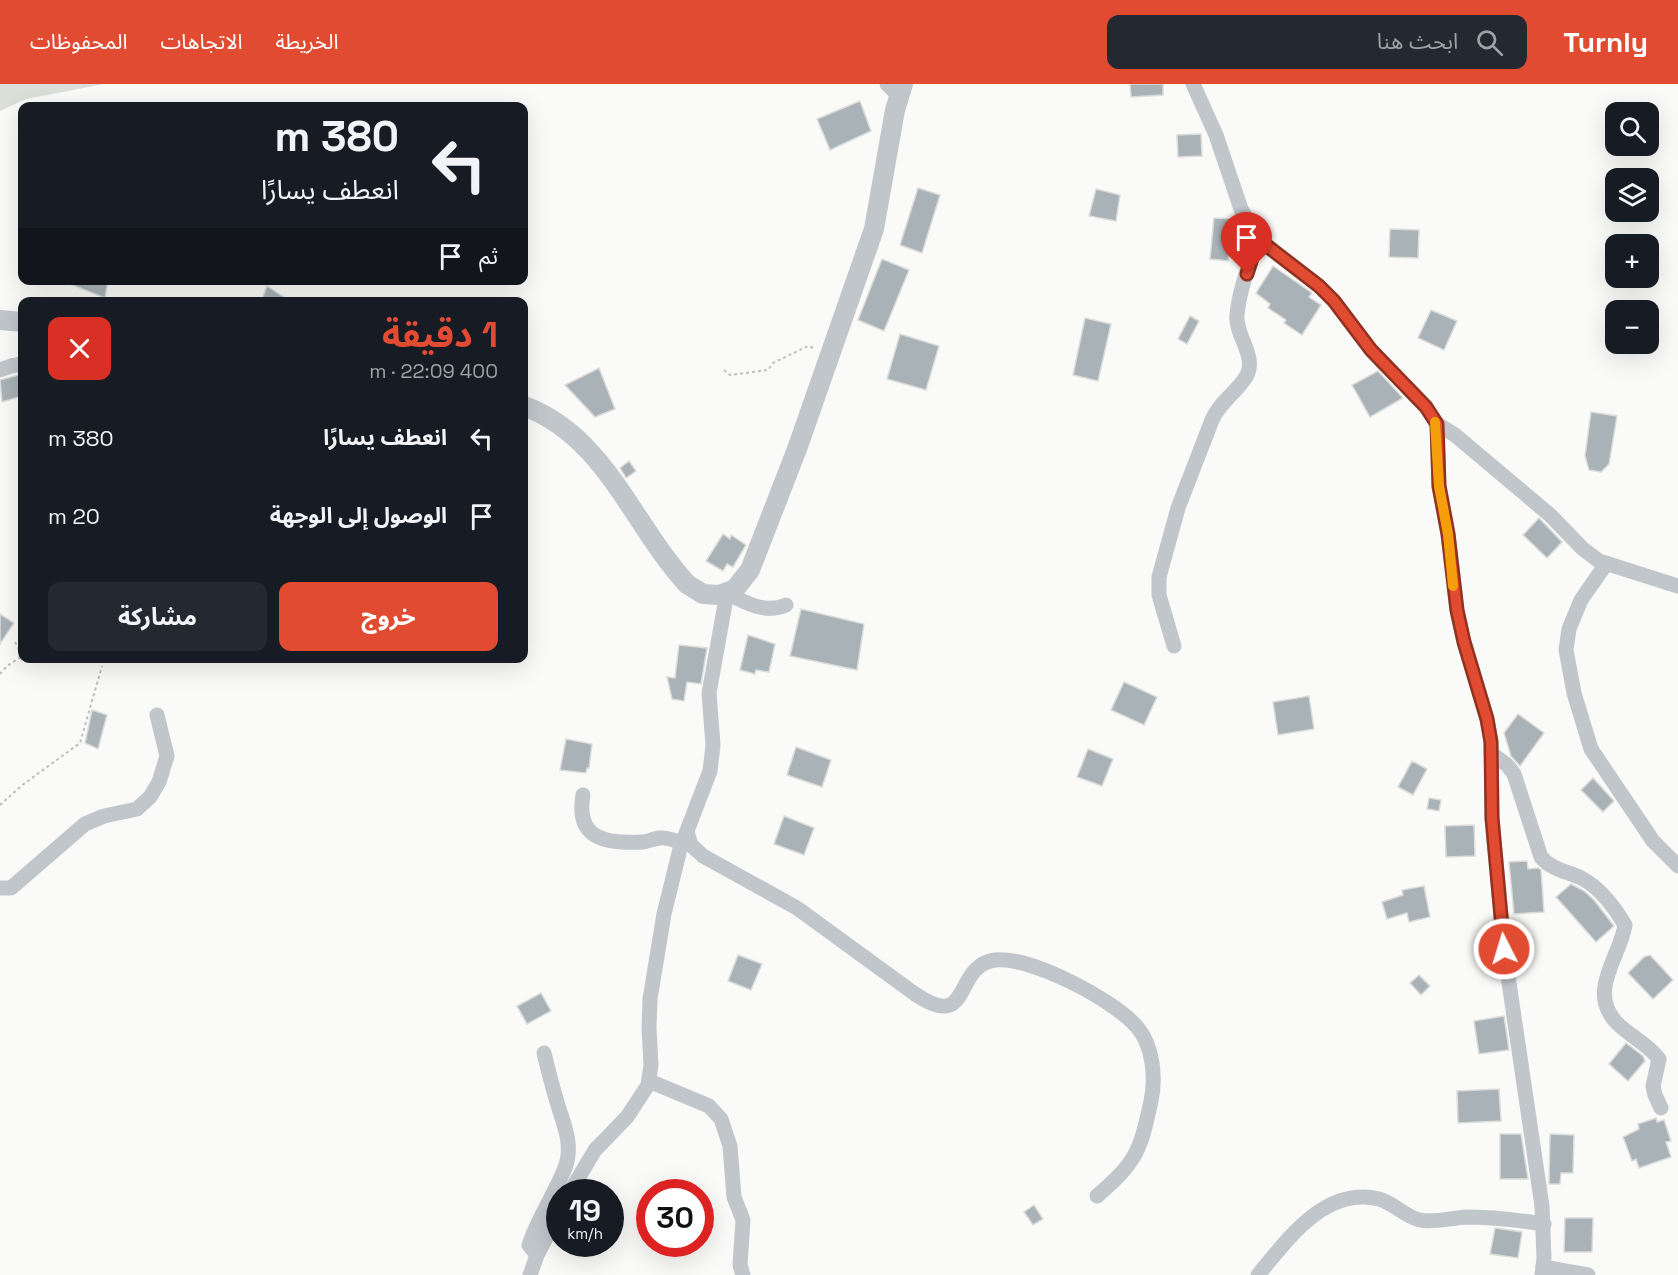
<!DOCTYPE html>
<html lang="ar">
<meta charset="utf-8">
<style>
:root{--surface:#171b24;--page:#242831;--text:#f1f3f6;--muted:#9ea1a6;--accent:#e14b31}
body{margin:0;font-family:"Space Grotesk","Noto Sans Arabic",sans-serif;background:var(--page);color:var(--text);direction:rtl;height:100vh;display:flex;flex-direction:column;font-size:22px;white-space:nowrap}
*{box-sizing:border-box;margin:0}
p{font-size:20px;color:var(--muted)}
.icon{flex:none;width:33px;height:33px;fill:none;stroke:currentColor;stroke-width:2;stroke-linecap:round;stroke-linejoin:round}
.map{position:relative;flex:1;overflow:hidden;direction:ltr}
.drawer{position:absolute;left:18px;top:213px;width:510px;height:366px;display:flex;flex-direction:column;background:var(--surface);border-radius:12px;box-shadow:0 6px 24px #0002;direction:rtl}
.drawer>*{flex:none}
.hud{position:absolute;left:18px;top:18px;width:510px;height:183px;border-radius:12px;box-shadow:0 6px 24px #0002;direction:rtl;background:#171b24;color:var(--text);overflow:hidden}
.controls{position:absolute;left:1605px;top:18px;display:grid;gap:12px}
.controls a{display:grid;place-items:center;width:54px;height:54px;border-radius:12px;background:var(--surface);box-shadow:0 6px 24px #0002;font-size:30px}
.speed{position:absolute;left:546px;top:1095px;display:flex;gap:12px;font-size:30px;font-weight:700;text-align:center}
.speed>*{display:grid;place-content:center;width:78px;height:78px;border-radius:50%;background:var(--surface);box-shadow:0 6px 24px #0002;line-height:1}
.speed small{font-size:15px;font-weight:400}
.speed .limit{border:9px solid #d22;background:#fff;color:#111}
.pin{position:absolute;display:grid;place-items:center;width:51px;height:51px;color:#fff;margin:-62px -26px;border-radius:50% 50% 50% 0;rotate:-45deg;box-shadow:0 0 6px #0007}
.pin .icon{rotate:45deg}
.me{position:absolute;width:66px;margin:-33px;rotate:355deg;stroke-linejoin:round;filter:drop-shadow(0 0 4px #0008)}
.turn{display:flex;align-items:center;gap:21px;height:126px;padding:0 30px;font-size:27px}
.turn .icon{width:78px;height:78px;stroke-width:2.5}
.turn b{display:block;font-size:42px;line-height:51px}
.then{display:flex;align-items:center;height:57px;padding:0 30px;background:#0003;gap:12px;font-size:22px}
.round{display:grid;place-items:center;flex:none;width:63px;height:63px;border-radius:12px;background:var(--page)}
.head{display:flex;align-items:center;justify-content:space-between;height:102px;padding:0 30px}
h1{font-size:36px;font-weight:700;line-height:45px;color:var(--accent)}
.cta{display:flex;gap:12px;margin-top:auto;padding:12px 30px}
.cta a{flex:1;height:69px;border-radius:12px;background:var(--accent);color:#fff;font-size:24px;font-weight:700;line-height:69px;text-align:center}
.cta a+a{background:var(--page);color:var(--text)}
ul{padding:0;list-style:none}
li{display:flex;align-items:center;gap:18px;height:78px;padding:0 30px}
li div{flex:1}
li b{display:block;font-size:22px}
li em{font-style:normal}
header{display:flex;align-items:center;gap:36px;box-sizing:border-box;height:84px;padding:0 30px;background:var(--accent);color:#fff}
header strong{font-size:28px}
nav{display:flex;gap:33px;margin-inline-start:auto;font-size:21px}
.search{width:420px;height:54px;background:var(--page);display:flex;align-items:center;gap:15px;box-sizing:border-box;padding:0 21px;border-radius:12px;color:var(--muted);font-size:22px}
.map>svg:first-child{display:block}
.green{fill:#dbdfd7}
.building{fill:#a8b2b7;stroke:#dcdcda;stroke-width:1.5}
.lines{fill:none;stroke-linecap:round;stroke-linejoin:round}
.path{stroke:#bcbfc2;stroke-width:2;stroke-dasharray:3 3;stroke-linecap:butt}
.minor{stroke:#c1c6ca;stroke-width:15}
.tertiary{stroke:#c1c6ca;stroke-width:20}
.route-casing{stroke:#923120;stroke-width:15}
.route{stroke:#e14b31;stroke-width:10}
.slow{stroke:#f59e0b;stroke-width:10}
</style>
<header>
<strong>Turnly</strong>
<div class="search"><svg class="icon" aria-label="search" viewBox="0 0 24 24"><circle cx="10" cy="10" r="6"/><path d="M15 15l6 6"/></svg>ابحث هنا</div>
<nav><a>الخريطة</a><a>الاتجاهات</a><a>المحفوظات</a></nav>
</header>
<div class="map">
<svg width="1678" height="1191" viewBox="0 0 1678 1191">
<rect width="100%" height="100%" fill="#fafaf8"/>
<polygon class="green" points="0,0 104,0 26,15 0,27"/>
<g class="building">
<polygon points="1130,0 1163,0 1163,11 1131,13"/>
<polygon points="860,17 871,47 830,66 817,35"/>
<polygon points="1201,50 1202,72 1178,73 1177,51"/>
<polygon points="918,104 940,111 922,169 900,161"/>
<polygon points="1096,105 1120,111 1116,137 1089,132"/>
<polygon points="1214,134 1232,135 1228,177 1210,175"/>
<polygon points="1390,145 1419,146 1418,174 1389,173"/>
<polygon points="882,175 909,186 884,247 858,236"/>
<polygon points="1273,182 1312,209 1309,213 1321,221 1302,251 1284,239 1286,236 1268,224 1270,220 1256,209"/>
<polygon points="60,196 108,196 105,214"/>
<polygon points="267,202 291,218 261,218"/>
<polygon points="1431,226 1457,237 1444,266 1418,254"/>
<polygon points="1190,232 1199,237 1187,260 1178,255"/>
<polygon points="1085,234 1111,240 1098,297 1073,291"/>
<polygon points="900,250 939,262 926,306 887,295"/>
<polygon points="599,284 615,325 595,333 565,301"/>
<polygon points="1378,287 1403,314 1370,333 1352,301"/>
<polygon points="22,290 22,312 2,318 0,296"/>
<polygon points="1591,328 1617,332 1609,380 1601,388 1589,386 1585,372"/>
<polygon points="629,377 636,387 626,394 620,384"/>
<polygon points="1539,434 1562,458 1547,474 1523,451"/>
<polygon points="723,450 730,455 731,451 746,461 733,483 727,480 723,487 706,477"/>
<polygon points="801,525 864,540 857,586 790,572"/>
<polygon points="0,530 14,539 0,560"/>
<polygon points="748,551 775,560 769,588 756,586 755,590 740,586"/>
<polygon points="679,561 707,564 701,600 687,598 684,617 672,615 667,593 675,594"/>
<polygon points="1124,598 1157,613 1144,641 1111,626"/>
<polygon points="1309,612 1314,645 1278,651 1273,618"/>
<polygon points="92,626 107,631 98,665 85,659"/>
<polygon points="1518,630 1544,649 1520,682 1511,672 1504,649"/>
<polygon points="566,655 592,660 589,684 587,684 586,689 560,686"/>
<polygon points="796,663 831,676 822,703 787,691"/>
<polygon points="1088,665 1113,675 1102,702 1077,693"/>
<polygon points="1412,677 1427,685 1413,711 1398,703"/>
<polygon points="1593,694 1614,717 1603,728 1581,706"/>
<polygon points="1429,714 1441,716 1439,727 1427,725"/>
<polygon points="784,732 814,744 804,771 774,760"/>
<polygon points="1474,741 1475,772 1446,773 1445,742"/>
<polygon points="1527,777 1528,785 1538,784 1541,786 1544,828 1514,830 1509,778"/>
<polygon points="1571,800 1584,807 1594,816 1614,842 1596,858 1556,813"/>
<polygon points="1424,802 1430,833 1409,838 1407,829 1387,835 1382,818 1403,811 1402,806"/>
<polygon points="738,871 762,880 751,906 728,897"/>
<polygon points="1650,871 1673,896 1653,915 1628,889 1644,873"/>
<polygon points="1419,891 1430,902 1421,911 1410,899"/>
<polygon points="541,909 551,927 527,940 517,922"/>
<polygon points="1504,932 1509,966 1479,970 1474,937"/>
<polygon points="1626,959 1643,972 1645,977 1628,997 1609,980"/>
<polygon points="1499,1005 1501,1037 1458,1039 1457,1007"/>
<polygon points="1656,1034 1657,1038 1664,1036 1671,1057 1666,1058 1671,1073 1639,1084 1636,1075 1632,1077 1623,1053 1639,1045 1638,1040"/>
<polygon points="1500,1050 1521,1050 1528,1095 1500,1095"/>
<polygon points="1550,1050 1574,1051 1573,1089 1561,1089 1560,1100 1549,1100"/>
<polygon points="1034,1121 1043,1135 1033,1141 1024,1128"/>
<polygon points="1565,1134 1593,1134 1592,1168 1564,1168"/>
<polygon points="1495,1144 1522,1148 1518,1174 1490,1170"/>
</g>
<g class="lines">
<g class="path">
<polyline points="724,286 730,291 768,286 773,279 808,262 814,264"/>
<polyline points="15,558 22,571"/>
<polyline points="0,590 7,582 22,572"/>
<polyline points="0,721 21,702 80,659 102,582"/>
</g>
<g class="minor">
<polyline points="887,0 899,12"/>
<polyline points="1193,0 1216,51 1241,125 1258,155 1319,202 1334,217 1371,266 1426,323 1437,340 1439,402 1448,450 1457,527 1464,558 1487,635 1491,658 1492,734 1504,865 1542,1122 1544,1174 1542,1191"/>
<polyline points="0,286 11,282 22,280"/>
<polyline points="1437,340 1455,351 1550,431 1583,465 1599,477 1678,502"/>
<polyline points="1606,480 1581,516 1569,545 1566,566 1574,609 1591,665 1653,757 1678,782"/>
<path d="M 1174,562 L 1159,511 L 1159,493 L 1178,424 L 1212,336 C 1220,317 1241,305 1248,289 C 1255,270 1235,250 1237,231 C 1239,206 1250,179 1258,155"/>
<path d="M 1491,669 L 1507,681 L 1514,690 L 1541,773 C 1553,787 1568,787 1583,795 C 1600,804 1616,825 1625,841 C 1621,871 1587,907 1616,938 C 1629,952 1647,959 1659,975 L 1653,1002 L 1655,1011 L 1661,1024"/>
<path d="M 583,711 C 575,755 606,760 642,758 C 648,758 654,754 660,754 C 667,753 676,757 683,759"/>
<path d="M 687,748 L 691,761 L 703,772 L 797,824 L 915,910 C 973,949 952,882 995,876 C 1031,872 1114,916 1137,943 C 1153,961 1156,994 1151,1017 C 1140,1068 1137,1077 1097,1112"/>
<polyline points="0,804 11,804 85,740 104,732 137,725 150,713 159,698 167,672 157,631"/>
<polyline points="649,997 709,1022 721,1035 730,1062 734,1113 743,1136 740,1181 743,1191"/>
<path d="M 570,1108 L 595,1066 L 627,1033 L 648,1001 L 651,981 L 649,944 L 650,915 L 664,830 L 680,765 L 710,687 L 713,661 L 709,609 L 727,509 C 745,519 766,530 786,521"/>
<path d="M 537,1171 L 529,1161 C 538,1133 556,1109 566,1081 C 573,1058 563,1039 557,1018 C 552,1002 548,985 544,969"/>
<polyline points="1543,1183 1588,1191"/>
<polyline points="530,1191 537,1171 560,1128"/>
<path d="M 1258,1191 C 1288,1155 1325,1102 1379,1115 C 1394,1119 1405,1133 1420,1136 C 1434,1139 1451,1134 1466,1133 C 1492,1133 1518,1136 1544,1140"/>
</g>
<g class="tertiary">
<polyline points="0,236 22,238"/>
<path d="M 524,322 C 605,352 632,440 687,500 L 703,510 L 719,511 L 735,505 L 750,486 L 797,365 L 874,145 L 895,26 L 903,0"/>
</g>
</g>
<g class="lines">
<defs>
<polyline id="route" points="1247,190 1258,155 1319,202 1334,217 1371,266 1426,323 1437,340 1439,402 1448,450 1457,526 1464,558 1487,635 1491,658 1492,734 1504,865"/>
</defs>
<use href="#route" class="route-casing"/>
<use href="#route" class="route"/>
<polyline class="slow" points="1435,338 1439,402 1448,450 1453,502"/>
</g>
</svg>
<div class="controls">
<a><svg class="icon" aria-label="search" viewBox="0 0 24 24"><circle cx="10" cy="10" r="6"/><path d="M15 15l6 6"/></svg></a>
<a><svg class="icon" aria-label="layers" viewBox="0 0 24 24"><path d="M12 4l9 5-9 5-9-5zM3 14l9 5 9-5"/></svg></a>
<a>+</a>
<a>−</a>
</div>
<div class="speed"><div>19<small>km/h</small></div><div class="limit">30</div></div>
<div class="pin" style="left:1247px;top:190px;background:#d93025"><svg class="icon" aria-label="arrive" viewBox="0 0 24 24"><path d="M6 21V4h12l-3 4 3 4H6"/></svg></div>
<svg class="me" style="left:1504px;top:865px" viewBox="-20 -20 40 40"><circle r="17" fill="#e14b31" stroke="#fff" stroke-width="3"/><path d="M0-11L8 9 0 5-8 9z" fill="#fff"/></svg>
<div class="hud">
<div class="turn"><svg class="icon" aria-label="left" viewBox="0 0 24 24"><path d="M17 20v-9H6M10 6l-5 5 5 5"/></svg><div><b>380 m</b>انعطف يسارًا</div></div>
<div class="then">ثم<svg class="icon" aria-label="arrive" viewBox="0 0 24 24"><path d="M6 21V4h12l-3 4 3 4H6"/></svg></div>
</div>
<section class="drawer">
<div class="head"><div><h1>1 دقيقة</h1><p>400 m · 22:09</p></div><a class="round" style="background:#d93025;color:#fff"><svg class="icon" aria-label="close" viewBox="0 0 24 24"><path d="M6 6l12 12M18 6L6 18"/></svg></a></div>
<ul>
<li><svg class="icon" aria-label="left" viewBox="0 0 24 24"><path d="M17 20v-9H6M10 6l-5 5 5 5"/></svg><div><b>انعطف يسارًا</b></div><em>380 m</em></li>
<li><svg class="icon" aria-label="arrive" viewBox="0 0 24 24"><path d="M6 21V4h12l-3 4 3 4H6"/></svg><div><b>الوصول إلى الوجهة</b></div><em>20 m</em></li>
</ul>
<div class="cta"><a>خروج</a><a>مشاركة</a></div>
</section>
</div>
